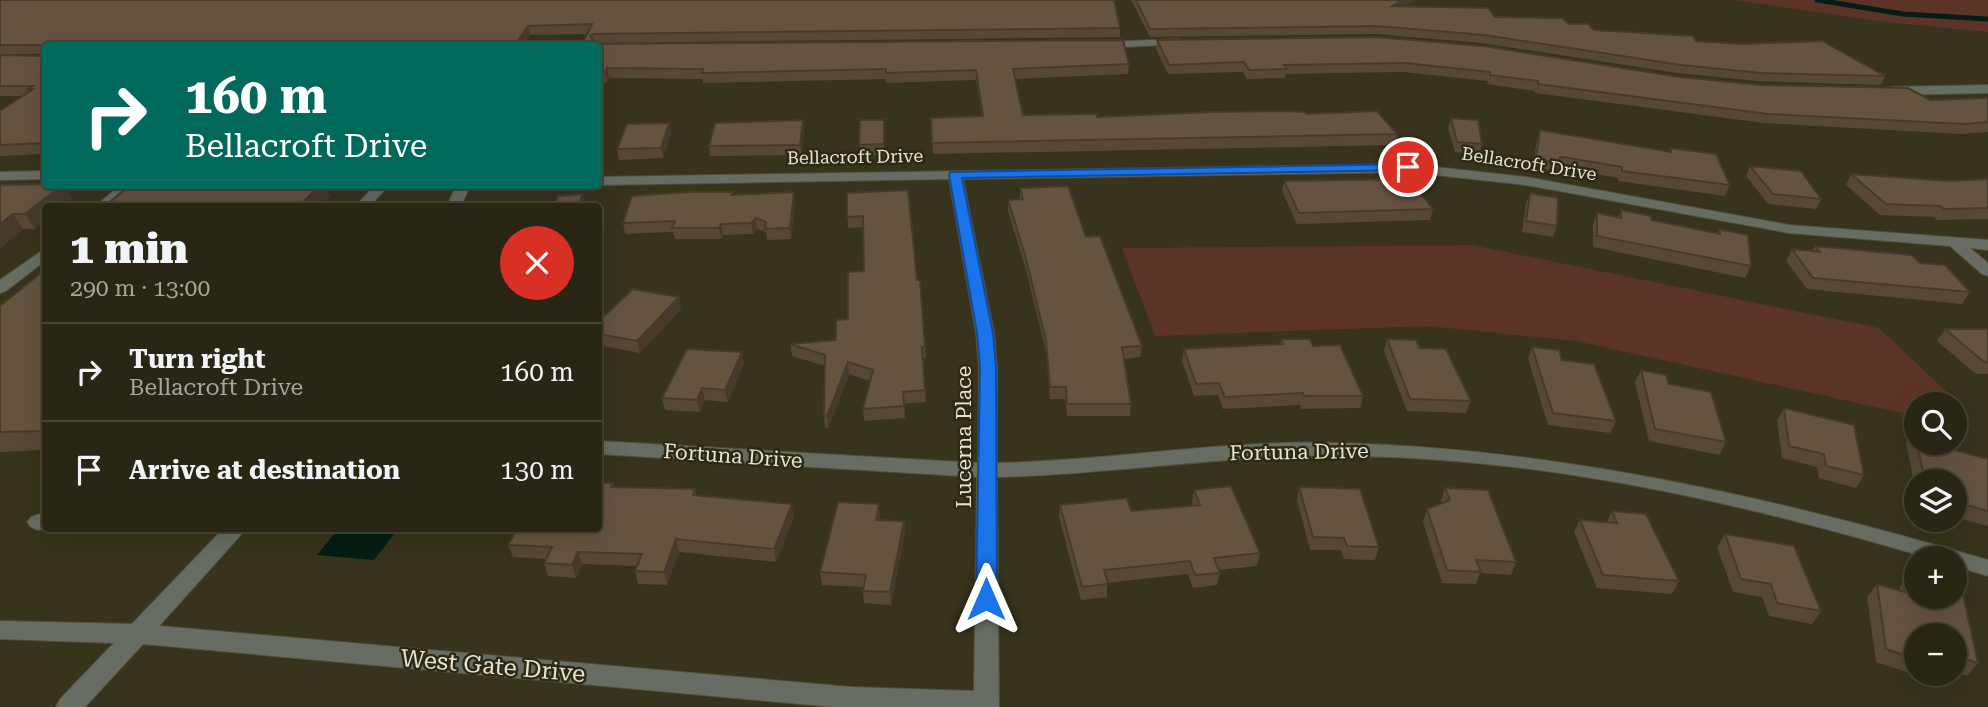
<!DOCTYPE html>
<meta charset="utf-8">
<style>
:root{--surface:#292615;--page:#312e1e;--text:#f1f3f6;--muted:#a5a5a0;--line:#454334}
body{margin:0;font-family:"Roboto Serif",serif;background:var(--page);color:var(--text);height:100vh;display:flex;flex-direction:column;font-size:26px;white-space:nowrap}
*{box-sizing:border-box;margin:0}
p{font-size:23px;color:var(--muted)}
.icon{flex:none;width:38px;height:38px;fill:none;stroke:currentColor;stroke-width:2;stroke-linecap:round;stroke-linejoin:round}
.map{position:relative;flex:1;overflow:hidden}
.sheet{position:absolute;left:42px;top:203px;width:560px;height:329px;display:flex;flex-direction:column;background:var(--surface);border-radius:7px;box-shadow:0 7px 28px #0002,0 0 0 2px var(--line)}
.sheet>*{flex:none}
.banner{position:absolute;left:42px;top:42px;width:560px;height:147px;border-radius:7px;box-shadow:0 7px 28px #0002,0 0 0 2px var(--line);background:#00695c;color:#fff;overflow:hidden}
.buttons{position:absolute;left:1904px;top:392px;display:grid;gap:14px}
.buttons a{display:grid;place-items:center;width:63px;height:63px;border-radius:50%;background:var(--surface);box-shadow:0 7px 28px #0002,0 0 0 2px var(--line);font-size:35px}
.pin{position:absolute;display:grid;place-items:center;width:60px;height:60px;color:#fff;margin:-30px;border:4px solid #fff;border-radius:50%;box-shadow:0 2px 7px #0007}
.me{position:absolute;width:77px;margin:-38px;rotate:0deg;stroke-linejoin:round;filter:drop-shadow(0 0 5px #0008)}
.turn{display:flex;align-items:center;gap:24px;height:147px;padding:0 28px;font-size:32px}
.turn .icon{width:91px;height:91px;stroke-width:2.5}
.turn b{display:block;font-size:49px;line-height:60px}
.round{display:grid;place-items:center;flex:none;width:74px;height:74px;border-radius:37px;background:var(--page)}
.summary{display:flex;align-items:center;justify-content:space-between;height:119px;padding:0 28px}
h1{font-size:42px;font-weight:800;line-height:52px}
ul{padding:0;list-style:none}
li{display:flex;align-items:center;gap:21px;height:98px;padding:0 28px;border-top:2px solid var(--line)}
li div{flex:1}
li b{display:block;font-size:26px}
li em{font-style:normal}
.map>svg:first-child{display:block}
.green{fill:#5c3327}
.water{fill:#051d13}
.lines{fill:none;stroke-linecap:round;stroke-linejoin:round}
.stream{stroke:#051d13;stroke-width:5}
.minor-casing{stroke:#534f3a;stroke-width:2}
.minor{fill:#686d63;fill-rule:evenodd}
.wall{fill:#574737}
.shaded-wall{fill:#473a2d}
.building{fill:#655340;stroke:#473a2d;stroke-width:2}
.route{fill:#1a73e8;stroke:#114b97;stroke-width:2}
.labels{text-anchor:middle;stroke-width:5;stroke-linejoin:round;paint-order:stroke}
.far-street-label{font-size:18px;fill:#e5e3d5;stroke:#2d2912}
.street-label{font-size:21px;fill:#e5e3d5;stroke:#2d2912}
.near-street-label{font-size:24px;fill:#e5e3d5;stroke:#2d2912}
</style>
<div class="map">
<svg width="1988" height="707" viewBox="0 0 1988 707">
<rect width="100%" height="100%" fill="#37331c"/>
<g class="green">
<polygon points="1733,0 1988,0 1988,32 1885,22"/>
<polygon points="1472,245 1879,328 1948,393 1936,404 1916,404 1916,416 1576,341 1428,326 1155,336 1122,248"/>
</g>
<polygon class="water" points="338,529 339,528 398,529 374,560 317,555"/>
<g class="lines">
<polyline class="stream" points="1817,0 1903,14 1988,19"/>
<defs>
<g id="minor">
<polygon points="1179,39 1184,42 1183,44 1102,48 1097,45 1102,42"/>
<polygon points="1988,85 1988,93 1890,95 1884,91 1890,87"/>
<path d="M 1408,164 L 1526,177 L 1789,225 L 1988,240 L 1988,250 L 1970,248 L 1988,263 L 1988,276 L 1982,274 L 1950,246 L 1789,233 L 1526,185 L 1408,172 L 963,179 L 994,333 L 997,367 L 997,463 C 1112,461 1226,439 1340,443 C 1562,449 1776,498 1988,560 L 1988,576 L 1955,566 L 1955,558 L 1928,558 C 1737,501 1535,456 1335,456 C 1222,455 1110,475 997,477 L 999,707 L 833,707 L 143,644 L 85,707 L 56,707 L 60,699 L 114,643 L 0,639 L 0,621 L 132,624 L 224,528 L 247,528 L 159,626 L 851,687 L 974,691 L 977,477 L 598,454 L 598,441 L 978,463 L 979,367 L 976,333 L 949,179 L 598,185 L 598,177 Z"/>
<polygon points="46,171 46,179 0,180 0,172"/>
<polygon points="120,186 135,186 110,206 95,206"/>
<polygon points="374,186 388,186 370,206 356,206"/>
<polygon points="456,186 470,186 461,206 447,206"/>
<polygon points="46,248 46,260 6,291 0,293 0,280"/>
<polygon points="46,512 46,527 38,530 31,527 27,522 31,517"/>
</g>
</defs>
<use href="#minor" class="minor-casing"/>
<use href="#minor" class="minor"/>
</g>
<g class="wall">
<polygon points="0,0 1120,28 1120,37 595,43 1129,64 1128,74 1015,79 1023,115 1097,117 1307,114 1397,134 1395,145 933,154 931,118 982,116 976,80 886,83 886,79 703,83 703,79 609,78 607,82 598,83 598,46 581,46 587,34 530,35 523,46 46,46 46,154 0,156 0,111 22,96 0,96 0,55 41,56 41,54 0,54"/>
<polygon points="1131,0 1415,0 1404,6 1568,24 1594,30 1696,41 1885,76 1881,85 1757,81 1677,73 1481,43 1375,34 1150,37"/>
<polygon points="1157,40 1680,77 1930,100 1988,98 1988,132 1960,134 1764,123 1535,93 1535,91 1487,84 1488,81 1403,72 1286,74 1285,78 1247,79 1243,72 1168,74 1156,49"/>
<polygon points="1451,118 1482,144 1479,154 1455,152 1448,128"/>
<polygon points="803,120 804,130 801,155 710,156 709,146"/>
<polygon points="884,120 884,155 860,156 859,145"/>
<polygon points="669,123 671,133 663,158 619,160 617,149"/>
<polygon points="1540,130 1669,152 1670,148 1730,185 1725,196 1618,181 1618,178 1559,167 1558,167 1556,173 1532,170 1537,140"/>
<polygon points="1750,166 1821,199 1816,209 1768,204 1746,176"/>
<polygon points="1851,174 1949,181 1988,179 1988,219 1937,220 1934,217 1880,215 1846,185"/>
<polygon points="1284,181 1433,209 1430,220 1297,224 1282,191"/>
<polygon points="0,185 73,198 62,206 46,206 46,220 35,229 23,229 0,248"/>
<polygon points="1020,188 1086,237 1142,346 1140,357 1124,359 1131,404 1130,416 1067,416 1065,399 1050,399 1046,352 1026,270 1008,211 1008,200 1020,199"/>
<polygon points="733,192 733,195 795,203 791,239 767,240 766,232 757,229 753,234 723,235 721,239 675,239 673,232 625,234 623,223"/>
<polygon points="847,193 917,280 925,347 926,358 923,359 926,402 904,404 905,418 864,421 863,409 870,381 849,374 828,429 825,428 824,416 825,366 792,356 790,344 836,340 848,319 864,271 863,227 848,228"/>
<polygon points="1530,193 1557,226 1553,237 1522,232 1526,203"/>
<polygon points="1621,210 1651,220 1717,233 1719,229 1751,266 1745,278 1593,247 1593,224 1597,213 1618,217"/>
<polygon points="1815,246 1970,292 1962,304 1807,289 1786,261 1792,249 1812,251"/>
<polygon points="46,269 46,450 0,452 0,306"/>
<polygon points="679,297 681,309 640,353 598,345 598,322"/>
<polygon points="1945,329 1988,329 1988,374 1976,374 1937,341"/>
<polygon points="1281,339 1313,346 1363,396 1360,408 1301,409 1300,405 1223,409 1218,395 1194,396 1182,361 1184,349 1280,345"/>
<polygon points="1387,339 1420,348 1471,401 1466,413 1407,411 1384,351"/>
<polygon points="1532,347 1562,360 1616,421 1610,433 1548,425 1528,359"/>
<polygon points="742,352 744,364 728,402 705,400 700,412 665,410 662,398"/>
<polygon points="1641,370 1669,384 1726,442 1719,455 1649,441 1635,382"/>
<polygon points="1784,408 1864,475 1856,488 1819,478 1817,467 1782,458 1777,420"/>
<polygon points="1915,430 1916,430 1916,443 1944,443 1946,448 1988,459 1988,526 1955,517 1955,481 1916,481 1916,493 1906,442"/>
<polygon points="613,483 614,487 695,489 696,495 794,517 776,562 679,552 667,585 638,584 635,571 637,566 582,564 576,578 548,576 544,563 546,559 513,557 508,545"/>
<polygon points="1299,487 1379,547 1375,560 1344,559 1341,550 1310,550 1297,500"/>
<polygon points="1445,488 1516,562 1511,575 1480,573 1476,584 1442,583 1423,522 1427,509 1442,503 1441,501"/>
<polygon points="1194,490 1260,553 1257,566 1219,570 1220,573 1217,585 1193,588 1188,574 1107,583 1107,597 1081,600 1059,517 1060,505 1131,511 1193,506 1192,502"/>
<polygon points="1612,511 1679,581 1672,594 1597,588 1574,532 1580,520 1607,522"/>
<polygon points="880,517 880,520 904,521 905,534 891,605 864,603 863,591 864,587 822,585 820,572"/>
<polygon points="1725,534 1821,611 1812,624 1769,616 1762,597 1733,592 1717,547"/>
<polygon points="1909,575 1978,663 1967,676 1955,672 1955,635 1916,635 1916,666 1910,673 1876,662 1867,597 1877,584 1900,591 1900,587"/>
</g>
<g class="shaded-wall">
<polygon points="1403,0 1415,0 1390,14 1392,6"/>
<polygon points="528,26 530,35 523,46 514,46"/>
<polygon points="607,68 609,78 607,82 605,72"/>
<polygon points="803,120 804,130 801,155 800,145"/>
<polygon points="669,123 671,133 663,158 661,148"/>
<polygon points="61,186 66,186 73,198 62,206 46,206 46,220 35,229 25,214"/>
<polygon points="319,186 325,186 330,197 322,206 299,206"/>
<polygon points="794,192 795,203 791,239 790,228"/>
<polygon points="583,194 586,206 578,206"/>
<polygon points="13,214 23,229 0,248 0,224"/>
<polygon points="756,218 757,229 753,234 751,223"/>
<polygon points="721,224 723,235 721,239 719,228"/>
<polygon points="679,297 681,309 640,353 637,341"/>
<polygon points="742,352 744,364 728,402 725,390"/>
<polygon points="848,362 849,374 828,429 827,416"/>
<polygon points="702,388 705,400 700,412 697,400"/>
<polygon points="792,504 794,517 776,562 774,549"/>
<polygon points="879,504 880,517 877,532 876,520"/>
<polygon points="904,521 905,534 891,605 890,592"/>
<polygon points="676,539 679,552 667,585 664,572"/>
<polygon points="578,552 582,564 576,578 572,565"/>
</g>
<g class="building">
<polygon points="0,0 1114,0 1120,28 593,34 590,36 596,44 1123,40 1129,64 1013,69 1023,115 1097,114 1097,117 1211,112 1284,111 1305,112 1307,114 1377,111 1397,134 932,143 931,118 983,116 976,70 886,73 886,69 702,73 703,69 607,68 605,72 598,72 598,46 581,46 592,24 528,26 514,46 46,46 46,143 0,145 0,111 33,89 28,89 33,86 0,86 0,55 41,56 43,47 41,45 0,45"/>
<polygon points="1136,0 1403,0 1392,6 1488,8 1495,17 1563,18 1568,24 1588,24 1594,30 1693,36 1696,41 1743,44 1822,41 1885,76 1761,73 1681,65 1484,35 1377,26 1150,29"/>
<polygon points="1377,37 1483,46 1680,77 1761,85 1908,88 1930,100 1988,98 1988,122 1965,124 1768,114 1538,84 1538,81 1490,75 1490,72 1405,63 1284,65 1287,69 1249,70 1244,62 1169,65 1157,40"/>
<polygon points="1451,118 1478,120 1482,144 1457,142"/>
<polygon points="803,120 800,145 709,146 715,123"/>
<polygon points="860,120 884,120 884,144 859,145"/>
<polygon points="669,123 661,148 617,149 627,124"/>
<polygon points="1540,130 1671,152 1670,148 1716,154 1730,185 1622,171 1622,167 1563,157 1560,157 1560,163 1536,159"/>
<polygon points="1750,166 1801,171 1821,199 1773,194"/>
<polygon points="1851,174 1949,181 1988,179 1988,208 1944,209 1940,206 1886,204"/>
<polygon points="1409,179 1433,209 1299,213 1284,181"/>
<polygon points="46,184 46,186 61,186 25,214 13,214 0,224 0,185"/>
<polygon points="129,186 319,186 299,206 105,206"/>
<polygon points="1068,186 1086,237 1100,236 1142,346 1122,347 1131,404 1067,404 1066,387 1050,387 1046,341 1026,259 1008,200 1023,199 1020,188"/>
<polygon points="908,190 917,280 920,280 925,347 922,347 925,390 903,392 904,406 863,409 873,370 848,362 827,416 824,416 825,355 790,344 836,340 836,320 848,319 848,272 864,271 863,216 847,217 847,193"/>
<polygon points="688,192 733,192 731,195 794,192 790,228 765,229 766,222 756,218 751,223 721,224 719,228 672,228 675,221 623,223 632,196"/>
<polygon points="1530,193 1558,198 1557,226 1526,221"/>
<polygon points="583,194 578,206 530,206 532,202 556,202 558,196"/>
<polygon points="1621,210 1651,216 1651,220 1720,234 1719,229 1748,235 1751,266 1597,236 1597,213 1621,218"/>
<polygon points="1815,246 1912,255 1920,263 1945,265 1970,292 1813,278 1792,249 1820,252"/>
<polygon points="46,269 46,431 0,432 0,306"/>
<polygon points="633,289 679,297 637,341 598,334 598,322"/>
<polygon points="1945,329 1988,329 1988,362 1984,362"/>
<polygon points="1281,339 1310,339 1313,346 1340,345 1363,396 1304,396 1303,393 1225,397 1219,383 1196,384 1184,349 1283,344"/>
<polygon points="1387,339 1416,340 1420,348 1446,349 1471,401 1410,399"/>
<polygon points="1532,347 1559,350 1562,360 1594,364 1616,421 1553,413"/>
<polygon points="687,349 742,352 725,390 702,388 697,400 662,398"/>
<polygon points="1641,370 1666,375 1669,384 1711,392 1726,442 1655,429"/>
<polygon points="1784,408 1854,425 1864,475 1826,466 1824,454 1789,446"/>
<polygon points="1917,443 1944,443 1946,448 1988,459 1988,511 1963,504 1960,491 1955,489 1955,481 1925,481"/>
<polygon points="598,483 613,483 611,487 695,489 693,495 792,504 774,549 676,539 664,572 635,571 642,554 578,552 572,565 544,563 552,547 508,545 518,528 598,528"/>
<polygon points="1231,486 1260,553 1214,558 1220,573 1195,575 1190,561 1104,570 1108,584 1082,587 1060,505 1127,498 1131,511 1200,505 1194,490"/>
<polygon points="1299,487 1360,489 1379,547 1347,546 1344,538 1313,537"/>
<polygon points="1445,488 1488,490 1516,562 1476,560 1481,572 1447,570 1427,509 1450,500"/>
<polygon points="838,502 879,504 876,520 904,521 890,592 863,591 866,575 820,572"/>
<polygon points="1612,511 1646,514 1679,581 1603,575 1580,520 1617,523"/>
<polygon points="1725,534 1794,546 1821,611 1777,603 1771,584 1741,579"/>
<polygon points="1909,575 1916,577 1916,597 1955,597 1955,588 1962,590 1978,663 1955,656 1955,635 1916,635 1916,659 1886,649 1877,584 1912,594"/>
</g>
<polygon class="route" points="1408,164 1414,167 1412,170 962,178 993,333 996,367 997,599 994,605 986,607 979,605 976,599 980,367 977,333 949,175 950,172"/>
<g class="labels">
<g class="far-street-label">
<text transform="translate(855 157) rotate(-1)" y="6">Bellacroft Drive</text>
<text transform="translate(1529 164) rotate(9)" y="6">Bellacroft Drive</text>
</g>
<g class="street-label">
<text transform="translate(964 437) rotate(-90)" y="7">Lucerna Place</text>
<text transform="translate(1299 452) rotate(-1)" y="7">Fortuna Drive</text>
<text transform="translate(733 456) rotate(4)" y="7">Fortuna Drive</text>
</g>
<g class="near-street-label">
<text transform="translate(493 666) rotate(5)" y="8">West Gate Drive</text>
</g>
</g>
</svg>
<div class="buttons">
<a><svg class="icon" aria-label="search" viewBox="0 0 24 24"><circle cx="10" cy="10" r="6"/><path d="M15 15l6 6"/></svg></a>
<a><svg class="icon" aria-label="layers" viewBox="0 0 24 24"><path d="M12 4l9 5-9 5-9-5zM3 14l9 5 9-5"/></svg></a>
<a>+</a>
<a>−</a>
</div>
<div class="pin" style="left:1408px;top:167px;background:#d93025"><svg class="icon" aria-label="arrive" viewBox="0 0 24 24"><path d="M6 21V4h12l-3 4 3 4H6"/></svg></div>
<svg class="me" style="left:986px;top:599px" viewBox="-20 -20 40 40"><path d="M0-17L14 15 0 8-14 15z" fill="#1a73e8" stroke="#fff" stroke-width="4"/></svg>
<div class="banner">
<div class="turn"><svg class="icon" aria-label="right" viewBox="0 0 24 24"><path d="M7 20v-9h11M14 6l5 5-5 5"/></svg><div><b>160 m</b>Bellacroft Drive</div></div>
</div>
<section class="sheet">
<div class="summary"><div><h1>1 min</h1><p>290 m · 13:00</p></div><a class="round" style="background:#d93025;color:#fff"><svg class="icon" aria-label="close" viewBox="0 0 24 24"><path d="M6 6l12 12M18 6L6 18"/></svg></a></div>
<ul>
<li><svg class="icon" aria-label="right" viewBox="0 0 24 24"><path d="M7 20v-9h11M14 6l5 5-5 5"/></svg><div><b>Turn right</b><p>Bellacroft Drive</p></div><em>160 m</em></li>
<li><svg class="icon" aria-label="arrive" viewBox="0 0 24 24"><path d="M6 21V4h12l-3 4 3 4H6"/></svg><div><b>Arrive at destination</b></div><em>130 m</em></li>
</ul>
</section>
</div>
